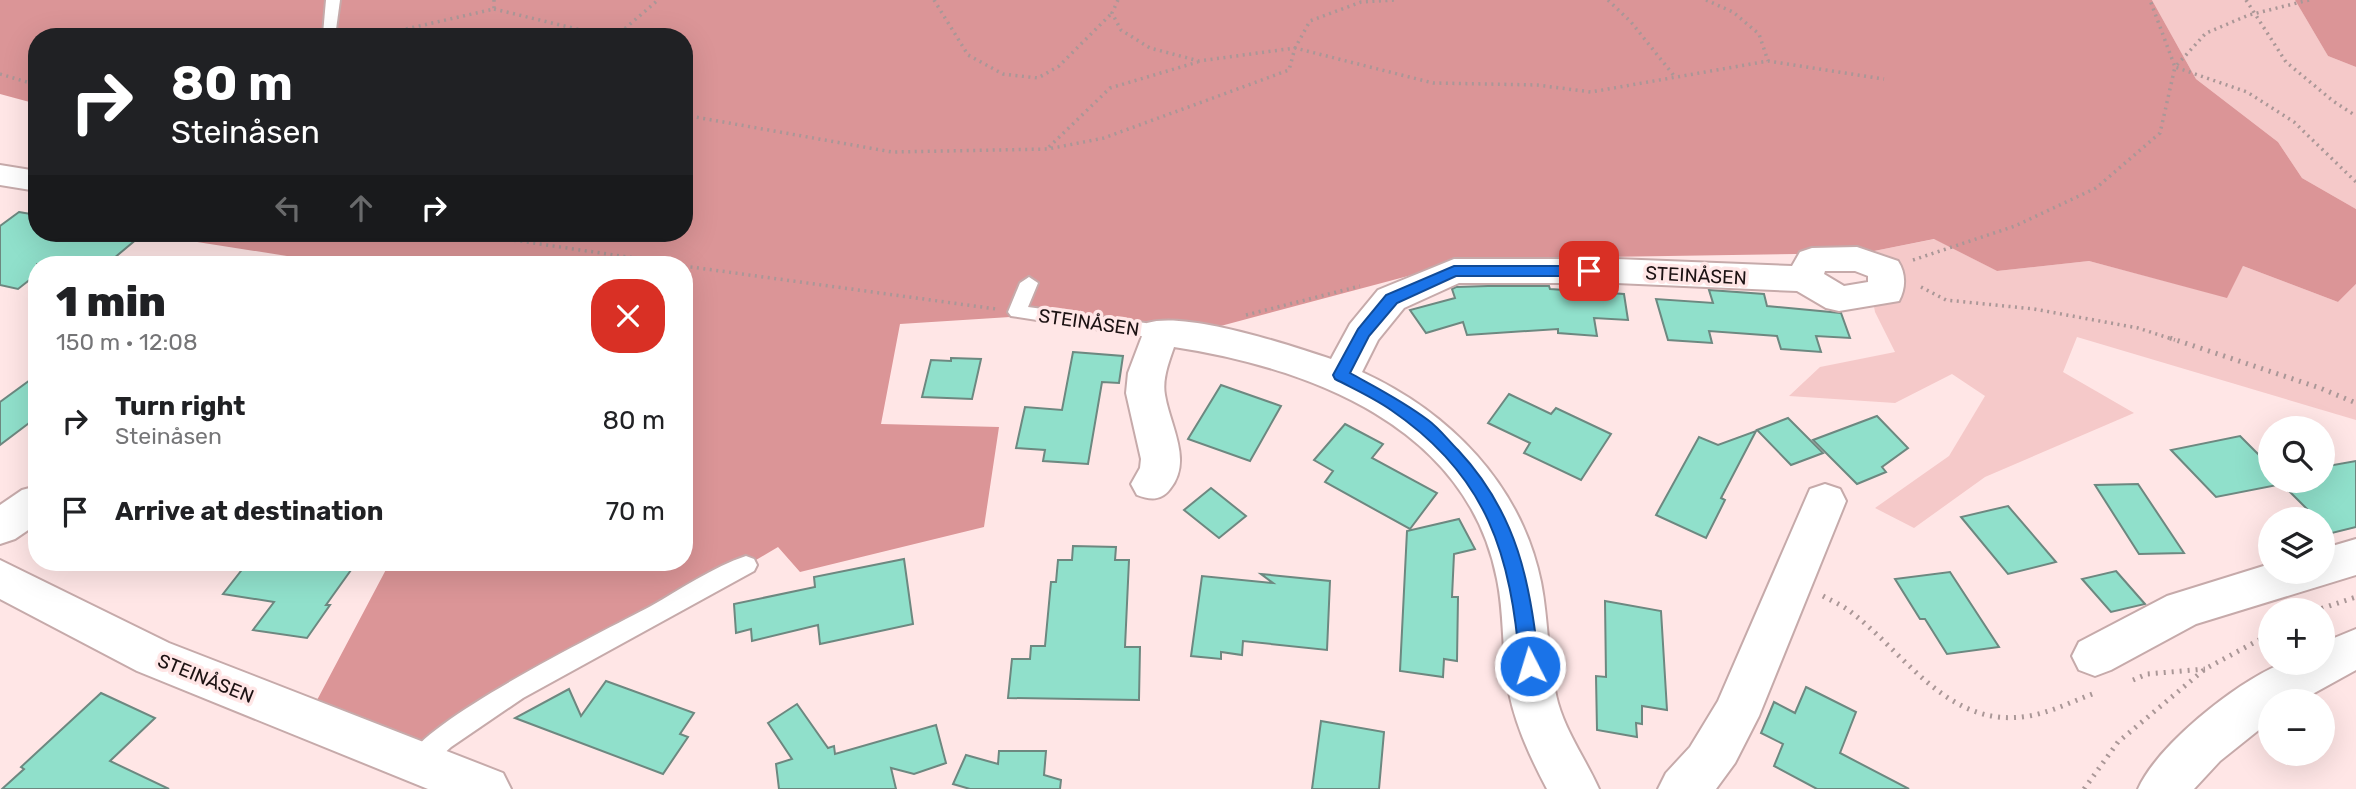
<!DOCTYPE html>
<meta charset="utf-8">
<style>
:root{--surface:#fff;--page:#f2f2f2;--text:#202124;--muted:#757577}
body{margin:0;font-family:Rubik,sans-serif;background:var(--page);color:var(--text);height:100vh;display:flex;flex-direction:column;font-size:26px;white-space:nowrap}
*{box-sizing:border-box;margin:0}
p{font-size:23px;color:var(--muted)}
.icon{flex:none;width:38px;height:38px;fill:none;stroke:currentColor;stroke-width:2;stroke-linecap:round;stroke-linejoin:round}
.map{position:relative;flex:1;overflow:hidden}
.drawer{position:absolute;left:28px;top:256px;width:665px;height:315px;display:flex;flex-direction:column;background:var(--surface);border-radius:28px;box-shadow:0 7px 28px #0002}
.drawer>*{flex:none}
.guide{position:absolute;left:28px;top:28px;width:665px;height:214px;border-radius:28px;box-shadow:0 7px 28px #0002;background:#202124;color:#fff;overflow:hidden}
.buttons{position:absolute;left:2258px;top:416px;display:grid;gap:14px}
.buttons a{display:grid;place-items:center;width:77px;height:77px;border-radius:50%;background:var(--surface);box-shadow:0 7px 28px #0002;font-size:35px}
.pin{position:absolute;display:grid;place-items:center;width:60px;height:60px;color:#fff;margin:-30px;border-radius:14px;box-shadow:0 4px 10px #0006}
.me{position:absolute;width:77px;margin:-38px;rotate:355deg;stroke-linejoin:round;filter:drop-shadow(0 0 5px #0008)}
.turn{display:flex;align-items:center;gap:24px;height:147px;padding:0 28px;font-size:32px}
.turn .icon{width:91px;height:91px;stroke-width:2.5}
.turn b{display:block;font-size:49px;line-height:60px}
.lanes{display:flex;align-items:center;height:66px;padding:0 28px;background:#0003;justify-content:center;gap:35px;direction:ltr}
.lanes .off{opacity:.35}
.round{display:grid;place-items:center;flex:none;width:74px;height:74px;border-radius:28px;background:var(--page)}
.headline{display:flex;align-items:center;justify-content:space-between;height:119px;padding:0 28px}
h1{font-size:42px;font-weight:800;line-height:52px}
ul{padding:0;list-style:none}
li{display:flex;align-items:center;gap:21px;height:91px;padding:0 28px}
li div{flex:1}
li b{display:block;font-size:26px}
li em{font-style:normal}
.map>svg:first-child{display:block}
.green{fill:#f5c9c9}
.forest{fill:#db9597}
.building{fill:#90e0cb;stroke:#6d8880;stroke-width:2}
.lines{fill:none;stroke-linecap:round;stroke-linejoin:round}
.service-casing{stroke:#c6aaaa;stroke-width:4}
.minor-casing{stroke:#c6aaaa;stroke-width:4}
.secondary-casing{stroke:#c6aaaa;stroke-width:4}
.path-far1{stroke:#aa9797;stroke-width:3.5;stroke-dasharray:2 4.5;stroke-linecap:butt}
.path{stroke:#aa9797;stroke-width:5;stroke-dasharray:2 6;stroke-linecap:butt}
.service{fill:#fff;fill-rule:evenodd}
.minor{fill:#fff;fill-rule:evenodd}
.secondary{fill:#fff;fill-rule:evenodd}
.route{fill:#1a73e8;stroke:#114b97;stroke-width:2}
.labels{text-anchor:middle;stroke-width:7;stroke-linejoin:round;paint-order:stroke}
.street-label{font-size:19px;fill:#1c1213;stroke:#ffe6e6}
</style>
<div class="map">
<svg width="2356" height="789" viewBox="0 0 2356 789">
<rect width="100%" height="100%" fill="#ffe6e6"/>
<g class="green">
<polygon points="2152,0 2295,0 2328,56 2356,67 2356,209 2302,178 2278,142 2196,79"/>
<polygon points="1935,239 1997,271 2089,261 2226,297 2243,266 2338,302 2356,284 2356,420 2077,337 2063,372 2134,413 1985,477 1914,528 1875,508 1949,456 1985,396 1952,374 1895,403 1789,396 1820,367 1895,352 1875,312 1864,253"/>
</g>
<g class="forest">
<polygon points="0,0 2152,0 2196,79 2278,142 2302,178 2356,209 2356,284 2338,302 2243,266 2227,298 2089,261 1997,271 1934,239 1864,253 1472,259 1187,335 1040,315 900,324 881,424 999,427 984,527 800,572 778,547 419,760 307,719 390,562 684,562 684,264 338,264 140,233 684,233 684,37 37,37 37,104 0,94"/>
<polygon points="2295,0 2356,0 2356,67 2328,56"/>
</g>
<g class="building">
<polygon points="19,212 37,215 37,233 144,233 107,264 37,264 37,274 18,289 0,285 0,226"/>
<polygon points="1488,286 1549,286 1550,289 1624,294 1628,320 1594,318 1597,336 1558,333 1558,329 1467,335 1463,322 1426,333 1410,310 1455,298 1452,289 1456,287"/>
<polygon points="1709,290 1764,294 1767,306 1841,313 1850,338 1816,336 1821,352 1781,349 1777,336 1709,331 1712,343 1668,340 1656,299 1713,303"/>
<polygon points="1073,352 1123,356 1119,383 1102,382 1088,464 1043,461 1045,450 1016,448 1025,407 1062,410"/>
<polygon points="951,358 981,359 972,399 922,397 931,360 951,361"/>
<polygon points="37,375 37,417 0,445 0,402"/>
<polygon points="1221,385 1281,406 1250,461 1188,439"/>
<polygon points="1509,394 1551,414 1556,408 1611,434 1581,480 1524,453 1530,443 1488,423"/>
<polygon points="1877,416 1908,448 1882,467 1886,472 1857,484 1813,440"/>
<polygon points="1788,418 1823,453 1791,465 1757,430"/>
<polygon points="1345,424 1383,444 1372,458 1437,493 1410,529 1325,482 1333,471 1314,460"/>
<polygon points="1756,431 1721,498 1725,500 1706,538 1656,515 1699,437 1718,445"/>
<polygon points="2240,436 2270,466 2270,481 2322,481 2322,467 2356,461 2356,527 2332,533 2322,524 2322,520 2318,520 2282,484 2216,497 2171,450"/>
<polygon points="2138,484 2184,553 2139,554 2095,485"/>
<polygon points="1211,488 1246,516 1219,538 1184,510"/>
<polygon points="2008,506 2056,562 2008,574 1961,517"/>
<polygon points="1459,519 1475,549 1454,554 1452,597 1458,597 1457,661 1444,659 1443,677 1400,671 1407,531"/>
<polygon points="1073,546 1116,547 1115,560 1129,560 1125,647 1140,647 1139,700 1008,698 1012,659 1030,659 1031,646 1045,646 1051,582 1056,582 1058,560 1072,560"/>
<polygon points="904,559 913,624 820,644 818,625 752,641 751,629 736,633 734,604 815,587 814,577"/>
<polygon points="248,562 290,562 351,570 326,605 330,605 307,638 253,630 274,602 223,594"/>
<polygon points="2116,571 2145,604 2111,612 2082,579"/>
<polygon points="1950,572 1999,647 1947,654 1925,619 1920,619 1895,579"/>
<polygon points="1261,574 1330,581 1327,650 1243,641 1242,655 1221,652 1221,659 1191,656 1202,576 1273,583"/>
<polygon points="1605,601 1661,611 1667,710 1642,706 1642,724 1636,723 1637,737 1597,730 1596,676 1606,677"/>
<polygon points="606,681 694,713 680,734 688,737 663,774 515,718 569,689 581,716"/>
<polygon points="1806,687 1856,712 1840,753 1909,789 1817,789 1774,766 1783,744 1761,733 1774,702 1795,713"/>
<polygon points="101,693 155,718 110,761 169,789 2,789 24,769 21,767"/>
<polygon points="797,704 828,748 834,746 835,754 936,725 946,763 914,774 891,768 896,789 779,789 776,764 792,759 768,723"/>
<polygon points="1321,721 1384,732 1379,789 1312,789"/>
<polygon points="999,751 1046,751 1044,775 1061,780 1060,789 970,789 953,784 966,755 998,764"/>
</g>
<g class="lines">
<defs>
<g id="service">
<polygon points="326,0 340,0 335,37 325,37 323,34"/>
<polygon points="1029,277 1038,283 1028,307 1160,325 1167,327 1169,332 1167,337 1160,339 1011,316 1008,312 1020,283"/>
<path d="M 746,556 L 754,559 L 757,565 L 754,571 L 523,698 L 451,747 L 428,768 L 419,771 L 410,768 L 407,760 C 425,719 604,631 651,606 C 681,589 713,567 746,556 Z"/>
</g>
<g id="minor">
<polygon points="0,165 37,171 37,191 0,185"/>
<path d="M 1857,247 L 1898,261 C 1906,273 1906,288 1899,301 L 1839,311 L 1826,308 L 1797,291 L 1616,283 L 1459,283 L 1404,308 L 1378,340 L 1362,372 C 1449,412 1521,484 1541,582 C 1549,622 1547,663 1558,703 C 1567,734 1586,760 1599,789 L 1547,789 C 1529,755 1512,718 1507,680 C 1502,647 1504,612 1497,579 C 1467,426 1310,368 1174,347 C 1169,362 1162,379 1165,395 C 1170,426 1193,461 1170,489 C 1161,501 1150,500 1137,495 L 1131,484 L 1140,468 L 1141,459 L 1126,393 L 1128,373 L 1147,323 C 1186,311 1290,345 1331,359 L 1350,324 L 1378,290 L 1454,259 L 1616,259 L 1792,266 L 1800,252 L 1812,248 ZM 1825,271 L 1855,271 L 1868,276 L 1868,282 L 1844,286 L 1824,274 Z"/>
<polygon points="1825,484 1840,489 1846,501 1759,716 1735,763 1716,789 1658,789 1666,773 1690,747 1718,701 1810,489"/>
<polygon points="37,486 37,524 15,539 0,544 0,505 22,490"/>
<polygon points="2356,539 2356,575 2196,624 2111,670 2095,676 2079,670 2072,656 2079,642 2167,596 2270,564 2270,572 2322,572 2322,549"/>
<polygon points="0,560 169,643 503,773 511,789 428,789 137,671 0,599"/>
</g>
<path id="secondary" d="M 2356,629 L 2356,670 L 2298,702 L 2270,702 L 2270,721 L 2220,761 L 2194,789 L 2138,789 C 2157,746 2235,683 2279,665 C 2291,660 2310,663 2322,663 L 2322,643 Z"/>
</defs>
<use href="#service" class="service-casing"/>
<use href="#minor" class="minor-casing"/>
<use href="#secondary" class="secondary-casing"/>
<g class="path-far1">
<polyline points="934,0 968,55 1003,74 1038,78 1059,66 1112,13"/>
<polyline points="1118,0 1112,13 1121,30 1150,48 1199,61 1295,48 1433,83 1537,85 1591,92 1768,61 1884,79"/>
<polyline points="1608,0 1631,22 1675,77"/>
<polyline points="1706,0 1733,12 1759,34 1768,61"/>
<polyline points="2246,0 2286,62 2333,101 2356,116"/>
<polyline points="2309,0 2249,15 2206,33 2175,67 2247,92 2294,122 2356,182"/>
<polyline points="494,9 610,37"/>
<polyline points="406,29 494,9 494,0"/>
<polyline points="615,37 658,0"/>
<polyline points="0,74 37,85"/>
<polyline points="684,115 892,152 1048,149 1104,138 1289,70 1295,48 1310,21 1361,2 1394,0"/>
<polyline points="1049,147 1110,88 1198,62"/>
<polyline points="489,233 513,240 675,264"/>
<polyline points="1913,260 2015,226 2096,188 2160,133 2175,67 2150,0"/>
<polyline points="684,266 996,309"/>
<polyline points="1921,287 1946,300 2034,309 2138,328 2175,340"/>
<polyline points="1246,315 1360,286"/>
</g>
<g class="path">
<polyline points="2170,338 2320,388 2356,403"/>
<path d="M 1823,596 C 1832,601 1842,605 1851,612 C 1906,654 1949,730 2029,716 C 2052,712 2073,701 2095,693"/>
<polyline points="2314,611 2356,597"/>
<polyline points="2133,680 2147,674 2205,669"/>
<polyline points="2084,789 2118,742 2205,669 2270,634"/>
</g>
<use href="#service" class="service"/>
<use href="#minor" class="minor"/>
<use href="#secondary" class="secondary"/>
</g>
<path class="route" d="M 1454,266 L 1589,266 L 1596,271 L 1589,276 L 1456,276 L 1397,303 L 1369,336 L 1350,373 C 1377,388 1403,401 1428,420 C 1439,428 1448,440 1458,450 C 1517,513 1531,583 1539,666 L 1536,672 L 1530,674 L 1523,672 L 1520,666 C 1511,555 1488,476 1391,410 C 1374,398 1354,389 1335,379 L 1333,375 L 1358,329 L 1386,295 Z"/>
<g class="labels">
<g class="street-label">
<text transform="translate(1696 275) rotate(3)" y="7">STEINÅSEN</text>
<text transform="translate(1089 322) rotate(8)" y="7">STEINÅSEN</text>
<text transform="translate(206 678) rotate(22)" y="7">STEINÅSEN</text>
</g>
</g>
</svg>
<div class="buttons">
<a><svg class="icon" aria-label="search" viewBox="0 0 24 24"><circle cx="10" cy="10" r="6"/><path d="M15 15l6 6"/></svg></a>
<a><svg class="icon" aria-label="layers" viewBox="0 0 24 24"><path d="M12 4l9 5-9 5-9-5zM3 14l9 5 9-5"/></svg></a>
<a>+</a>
<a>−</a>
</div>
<div class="pin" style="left:1589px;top:271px;background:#d93025"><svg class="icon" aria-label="arrive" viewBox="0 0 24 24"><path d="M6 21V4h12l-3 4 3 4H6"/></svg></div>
<svg class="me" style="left:1530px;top:666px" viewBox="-20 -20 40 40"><circle r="17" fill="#1a73e8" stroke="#fff" stroke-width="3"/><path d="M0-11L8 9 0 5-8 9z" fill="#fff"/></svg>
<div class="guide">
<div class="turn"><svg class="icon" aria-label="right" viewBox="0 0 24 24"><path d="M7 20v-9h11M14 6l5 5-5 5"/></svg><div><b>80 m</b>Steinåsen</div></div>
<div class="lanes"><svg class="icon off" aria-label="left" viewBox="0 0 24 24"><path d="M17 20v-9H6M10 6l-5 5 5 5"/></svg><svg class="icon off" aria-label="ahead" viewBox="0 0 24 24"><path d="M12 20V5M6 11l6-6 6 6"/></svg><svg class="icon" aria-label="right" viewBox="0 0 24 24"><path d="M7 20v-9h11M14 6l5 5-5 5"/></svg></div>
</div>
<section class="drawer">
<div class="headline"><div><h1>1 min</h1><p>150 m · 12:08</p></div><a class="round" style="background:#d93025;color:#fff"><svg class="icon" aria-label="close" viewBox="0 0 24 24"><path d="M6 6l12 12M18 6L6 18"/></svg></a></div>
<ul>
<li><svg class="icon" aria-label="right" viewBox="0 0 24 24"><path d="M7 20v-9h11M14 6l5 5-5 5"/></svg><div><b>Turn right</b><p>Steinåsen</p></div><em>80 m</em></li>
<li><svg class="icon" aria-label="arrive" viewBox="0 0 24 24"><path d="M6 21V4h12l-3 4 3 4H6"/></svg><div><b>Arrive at destination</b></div><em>70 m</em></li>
</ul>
</section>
</div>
